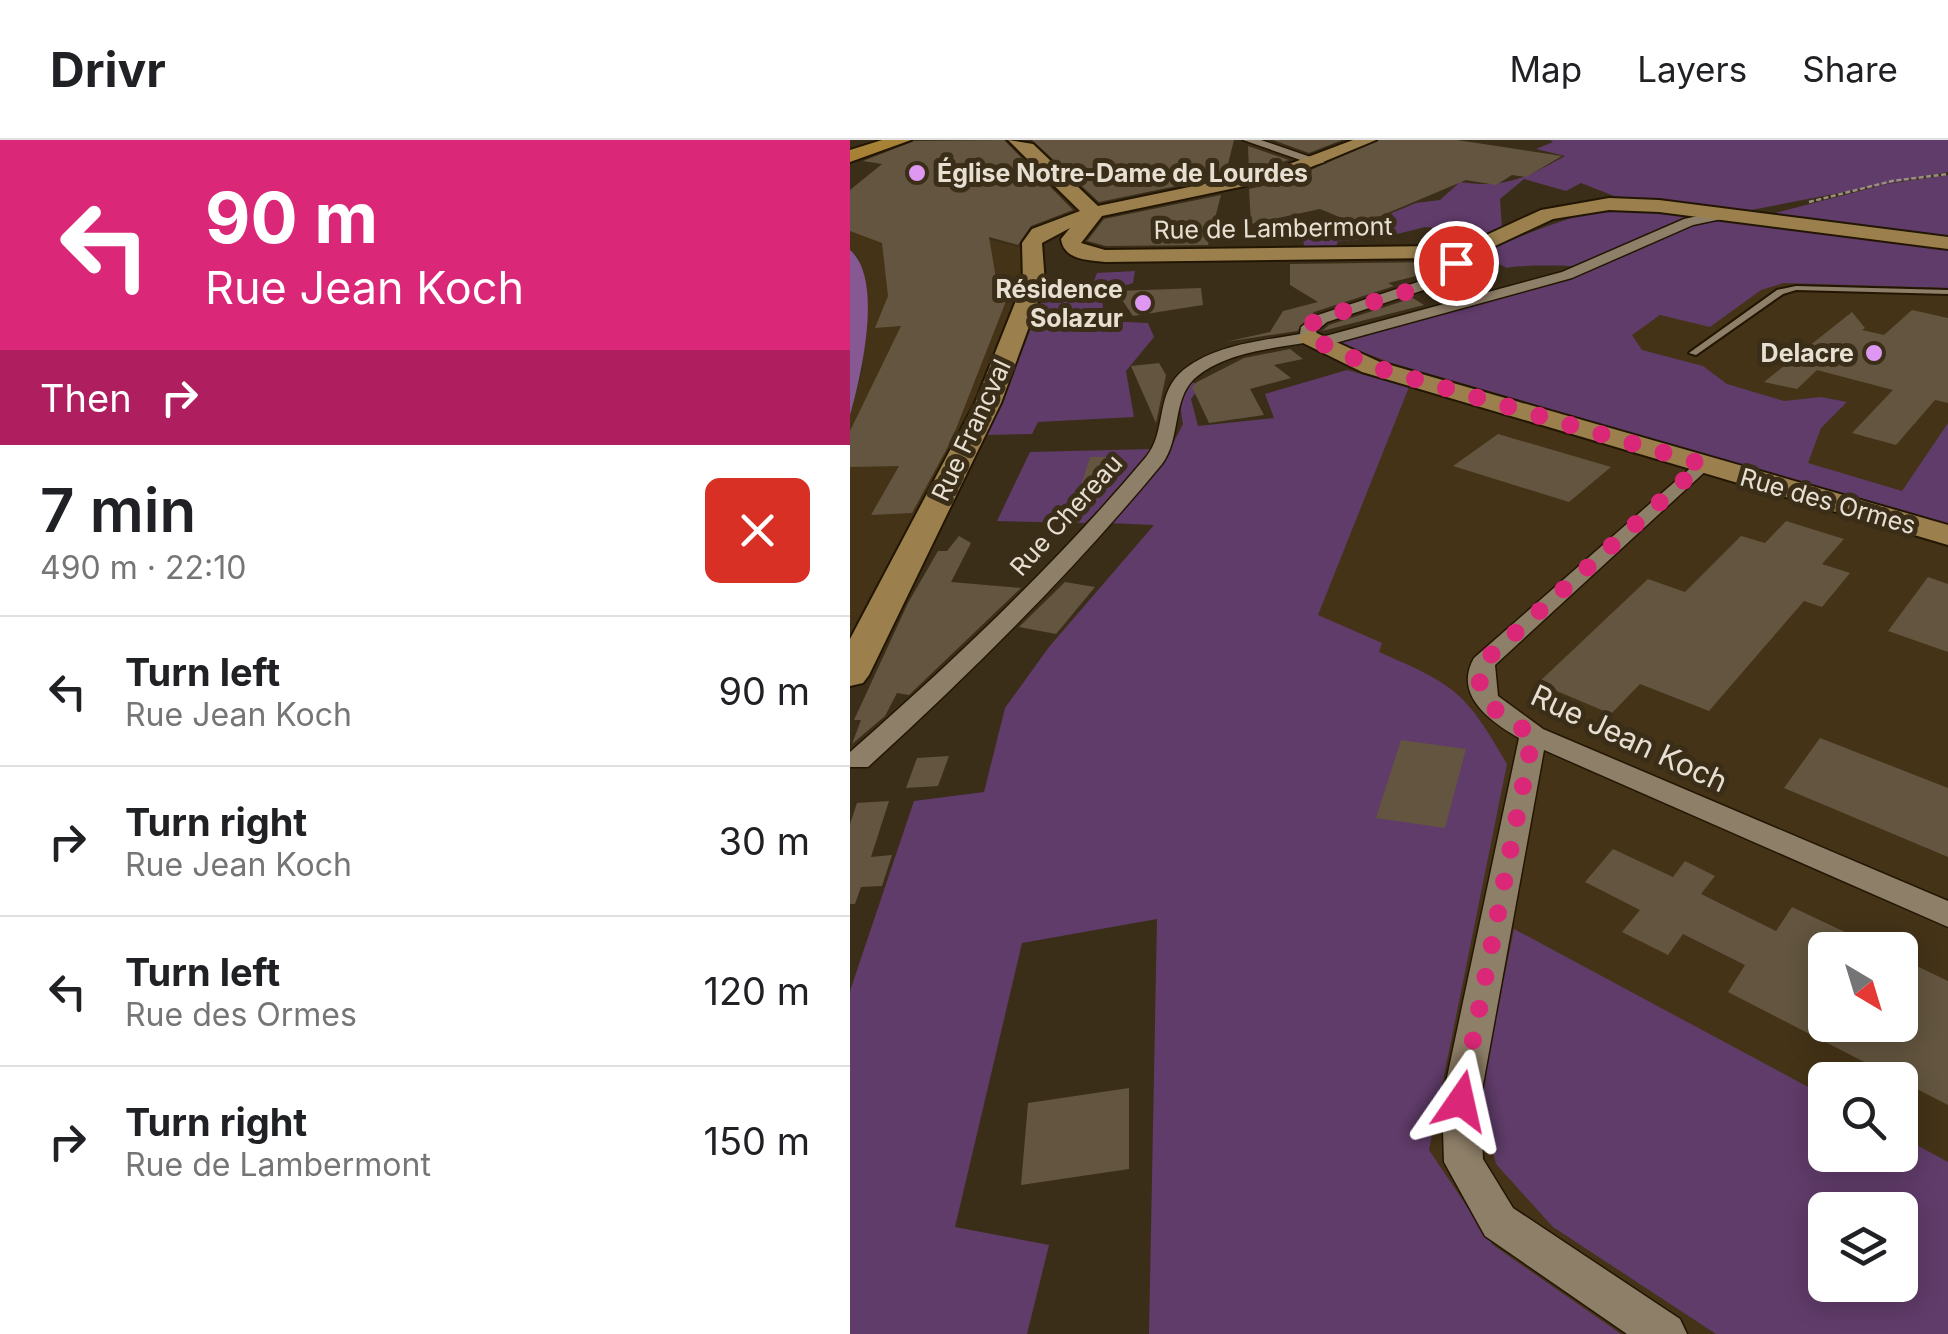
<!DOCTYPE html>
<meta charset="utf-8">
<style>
:root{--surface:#fff;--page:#f6f6f6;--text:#202124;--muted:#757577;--line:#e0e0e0}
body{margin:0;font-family:Inter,sans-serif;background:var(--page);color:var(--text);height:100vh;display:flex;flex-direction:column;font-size:38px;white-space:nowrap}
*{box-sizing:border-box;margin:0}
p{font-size:32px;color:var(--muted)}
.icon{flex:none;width:55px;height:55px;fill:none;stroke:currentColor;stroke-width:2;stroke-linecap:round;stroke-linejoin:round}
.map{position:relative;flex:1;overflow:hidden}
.panel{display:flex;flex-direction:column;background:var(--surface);width:850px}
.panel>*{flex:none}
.hud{background:#db2777;color:#fff;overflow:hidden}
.needle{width:65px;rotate:142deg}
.buttons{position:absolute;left:958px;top:792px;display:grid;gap:20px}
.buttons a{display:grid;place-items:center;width:110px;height:110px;border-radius:15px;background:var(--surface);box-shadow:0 5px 25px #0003;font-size:50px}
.pin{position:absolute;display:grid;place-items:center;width:85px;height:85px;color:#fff;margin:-42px;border:5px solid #fff;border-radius:50%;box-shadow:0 2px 10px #0007}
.me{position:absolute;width:110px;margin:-55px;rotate:11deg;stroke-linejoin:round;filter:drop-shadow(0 0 8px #0008)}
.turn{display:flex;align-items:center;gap:35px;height:210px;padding:0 40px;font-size:45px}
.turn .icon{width:130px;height:130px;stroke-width:2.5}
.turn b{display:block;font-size:70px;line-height:85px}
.then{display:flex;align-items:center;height:95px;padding:0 40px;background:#0003;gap:20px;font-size:38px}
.round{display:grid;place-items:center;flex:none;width:105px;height:105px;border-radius:15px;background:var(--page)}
.summary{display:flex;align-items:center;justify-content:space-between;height:170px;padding:0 40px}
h1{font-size:60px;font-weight:600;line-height:75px}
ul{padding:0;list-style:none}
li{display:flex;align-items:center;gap:30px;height:150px;padding:0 40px;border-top:2px solid var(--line)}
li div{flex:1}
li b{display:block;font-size:38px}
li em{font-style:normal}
header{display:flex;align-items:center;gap:60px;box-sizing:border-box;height:140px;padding:0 50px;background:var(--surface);border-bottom:2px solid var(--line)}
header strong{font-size:48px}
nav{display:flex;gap:55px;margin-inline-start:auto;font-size:35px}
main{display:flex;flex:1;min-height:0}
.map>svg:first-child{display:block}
.built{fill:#443317;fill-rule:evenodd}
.green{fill:#603c6a;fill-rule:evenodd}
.water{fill:#865992}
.building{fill:#63553f}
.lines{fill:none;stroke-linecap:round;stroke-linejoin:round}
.lane-casing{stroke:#221603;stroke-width:4}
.street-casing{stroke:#221603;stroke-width:3}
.secondary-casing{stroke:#221603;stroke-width:4}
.primary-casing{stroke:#221603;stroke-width:4}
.path{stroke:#998f7e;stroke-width:2.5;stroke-dasharray:5 2.5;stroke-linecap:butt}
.lane{fill:#8e7f68;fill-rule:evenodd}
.street{fill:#8e7f68;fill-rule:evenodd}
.secondary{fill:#9b804e;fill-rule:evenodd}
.primary{fill:#a78135;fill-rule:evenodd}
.route{stroke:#db2777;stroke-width:18;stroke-dasharray:0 32.4}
.poi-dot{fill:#de98f2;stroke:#3b2e19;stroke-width:4}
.labels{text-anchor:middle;stroke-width:10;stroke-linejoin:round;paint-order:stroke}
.far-poi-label{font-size:25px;font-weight:bold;fill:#e7dfd2;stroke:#3b2e19;text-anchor:end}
.far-street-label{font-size:25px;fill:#e7dfd2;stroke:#3b2e19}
.street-label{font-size:30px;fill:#e7dfd2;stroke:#3b2e19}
</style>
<header>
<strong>Drivr</strong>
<nav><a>Map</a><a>Layers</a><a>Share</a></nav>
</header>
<main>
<section class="panel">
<div class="hud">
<div class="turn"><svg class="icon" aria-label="left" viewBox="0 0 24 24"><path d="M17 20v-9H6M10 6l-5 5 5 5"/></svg><div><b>90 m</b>Rue Jean Koch</div></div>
<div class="then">Then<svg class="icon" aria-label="right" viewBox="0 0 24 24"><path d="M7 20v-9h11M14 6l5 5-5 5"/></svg></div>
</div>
<div class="summary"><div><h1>7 min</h1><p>490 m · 22:10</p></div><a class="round" style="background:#d93025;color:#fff"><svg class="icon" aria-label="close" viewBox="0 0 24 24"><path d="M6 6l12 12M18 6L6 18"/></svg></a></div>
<ul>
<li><svg class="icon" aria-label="left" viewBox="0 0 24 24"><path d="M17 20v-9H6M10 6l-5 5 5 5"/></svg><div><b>Turn left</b><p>Rue Jean Koch</p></div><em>90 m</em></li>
<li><svg class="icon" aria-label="right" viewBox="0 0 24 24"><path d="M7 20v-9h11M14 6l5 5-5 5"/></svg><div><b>Turn right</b><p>Rue Jean Koch</p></div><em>30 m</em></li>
<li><svg class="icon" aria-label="left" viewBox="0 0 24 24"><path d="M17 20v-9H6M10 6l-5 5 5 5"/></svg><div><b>Turn left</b><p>Rue des Ormes</p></div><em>120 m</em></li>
<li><svg class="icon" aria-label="right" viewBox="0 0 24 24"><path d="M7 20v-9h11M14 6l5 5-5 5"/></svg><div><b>Turn right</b><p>Rue de Lambermont</p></div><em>150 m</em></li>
</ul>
</section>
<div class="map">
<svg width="1098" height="1194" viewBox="0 0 1098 1194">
<rect width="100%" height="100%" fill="#3b2e19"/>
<g class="built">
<polygon points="0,57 84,87 174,108 177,138 131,267 0,522 0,275 13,228 9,118 0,110"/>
<path d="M 849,83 L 1098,107 L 1098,1194 L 299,1194 L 308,779 L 559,248 L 497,230 L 527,217 L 482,201 L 747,127 ZM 975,810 L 1050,810 L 1050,885 L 975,885 ZM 975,940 L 1050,940 L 1050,1015 L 975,1015 ZM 975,1070 L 1050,1070 L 1050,1145 L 975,1145 Z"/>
</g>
<g class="green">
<path d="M 700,0 L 1098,0 L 1098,32 L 891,72 L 764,56 L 731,43 L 716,51 L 674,39 L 650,59 L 652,88 L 636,94 L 575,87 L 527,99 L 488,101 L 485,110 L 456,111 L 453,101 L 421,101 L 418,93 L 493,93 L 566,63 L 590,60 L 610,42 C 656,49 675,38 715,16 L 686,9 L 703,2 Z"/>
<polygon points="1098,35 1098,98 917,75 1037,44"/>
<path d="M 770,68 L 852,76 L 727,127 C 718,125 666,125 657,128 L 624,112 C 675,98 717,73 770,68 Z"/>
<polygon points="875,78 1098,107 1098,148 934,143 911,150 860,187 810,175 782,195 792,210 853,226 877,244 934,261 971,257 997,262 971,288 958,323 1052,351 1098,283 1098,385 542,223 482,201 747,127 849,83"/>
<polygon points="285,131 283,143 251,153 255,181 298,183 304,197 276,231 284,277 188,282 182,294 137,295 201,139 244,141 247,133"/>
<path d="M 497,230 L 559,247 L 468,475 L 532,503 L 529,512 C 605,545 615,551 657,624 L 579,1010 L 643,1105 L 771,1194 L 299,1194 L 307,779 L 172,803 L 105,1087 L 199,1105 L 177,1194 L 0,1194 L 0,851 L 64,661 L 134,652 L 155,568 L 199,507 L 304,385 L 257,383 L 314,321 L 333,284 L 329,260 L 341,242 L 351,245 L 341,259 L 348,286 L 424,278 L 415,254 Z"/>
<polygon points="303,309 287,332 235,383 147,381 180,312"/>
<path d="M 664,789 L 975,956 L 975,1015 L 1050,1015 L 1050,996 L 1098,1022 L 1098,1194 L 866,1194 L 703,1087 L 646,1024 L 629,963 ZM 975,1070 L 1050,1070 L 1050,1145 L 975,1145 Z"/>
</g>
<path class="water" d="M 0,110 C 34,139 11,236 0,275 Z"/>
<g class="building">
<polygon points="154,0 223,70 181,86 168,105 139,97 149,156 158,156 102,299 62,373 21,375 49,326 0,327 0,291 51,186 25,188 38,156 32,103 0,91 0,50 32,24 13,21 64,1"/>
<polygon points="182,0 384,0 375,36 249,62"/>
<polygon points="423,0 492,0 459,13"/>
<polygon points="529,0 607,0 712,16 676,37 662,35 646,45 616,40 509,85 470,69 401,84 399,49 438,40"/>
<polygon points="398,6 439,20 399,31"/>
<polygon points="371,55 358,105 256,106 237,101 254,79"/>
<polygon points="587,122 595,129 538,143 544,146 464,172 447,191 375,202 420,192 433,171 468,162 440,145 440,124"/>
<polygon points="351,148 353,165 283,176 266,151"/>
<polygon points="563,158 574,165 472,191 479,185"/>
<polygon points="1062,170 1098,178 1098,263 1085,260 1046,305 1002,293 1043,250 967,230 947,249 914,242 1002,172 1015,188 1012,190 1034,195"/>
<polygon points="440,209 453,219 424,225 441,238 400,249 414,275 359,283 342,247 347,242 394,218"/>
<polygon points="309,223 316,235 306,283 281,226"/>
<polygon points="648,294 761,327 719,362 603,326"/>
<polygon points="240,317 266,317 257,348 230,349"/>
<polygon points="936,381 994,399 972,424 1000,433 972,467 954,461 859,571 790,544 761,574 688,543 798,439 835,452 891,396 915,403"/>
<polygon points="109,396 121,403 101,442 171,448 59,555 47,553 35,576 2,604 11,580 4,580 58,463 88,411 97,411"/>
<polygon points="1078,437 1098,444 1098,512 1038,491"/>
<polygon points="215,442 245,447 206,494 169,487"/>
<polygon points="970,598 1098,648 1098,717 934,648"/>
<polygon points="551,600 616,609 595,688 526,678"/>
<polygon points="99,616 88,646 56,648 67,618"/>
<polygon points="39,661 21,717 42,715 32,746 11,747 5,764 0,764 0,684 7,663"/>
<polygon points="763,709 823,737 835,721 865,736 851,754 926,791 942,767 1033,810 975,810 975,885 1050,885 1050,818 1098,841 1098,965 878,852 895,825 833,794 818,815 772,792 790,770 735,742"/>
<polygon points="279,948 279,1029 171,1045 178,963"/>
</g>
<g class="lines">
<defs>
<polygon id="lane" points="946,146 1098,150 1098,154 946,150 933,154 846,215 839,213 927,150"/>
<g id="street">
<polygon points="393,0 411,0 475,22 465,25"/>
<path d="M 876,70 L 881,77 L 843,85 L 722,138 L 467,208 L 459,202 C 421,209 374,212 344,239 C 322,260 331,299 312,324 C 222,433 122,532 18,627 L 0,627 L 0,612 C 105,520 206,424 296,317 C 316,293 306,257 329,234 C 360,205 411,201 450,194 L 451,187 L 465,176 L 598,132 L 599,125 L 583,115 L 583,109 L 593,109 L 611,120 L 610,138 L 477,182 L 466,191 L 468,198 L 712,132 L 834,79 Z"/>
<path d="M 852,318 L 862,324 L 859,328 L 645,525 L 648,556 L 693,589 L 1098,761 L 1098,787 L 694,610 L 630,961 L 633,1019 L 663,1068 L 830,1179 L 837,1194 L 777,1194 L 635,1096 L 594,1022 L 592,961 L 669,598 C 640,581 603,555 624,518 Z"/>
</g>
<g id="secondary">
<path d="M 158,0 L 183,4 L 248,66 L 426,29 L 503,0 L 526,0 L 437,37 L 252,76 L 231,103 L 255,110 L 588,106 L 632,97 L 691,70 L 759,58 L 809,60 L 1098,97 L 1098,109 L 809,72 L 759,70 L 703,79 L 645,106 L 588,118 L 255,122 C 237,120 214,120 211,99 L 220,88 L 192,103 L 195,143 L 151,263 L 19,535 L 13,543 L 0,546 L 0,499 L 125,263 L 173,143 L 172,103 L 182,89 L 230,71 Z"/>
<polygon points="460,190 530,222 1098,385 1098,405 512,232 451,202 448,197"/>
</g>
<polygon id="primary" points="32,0 61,0 0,22 0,10"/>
</defs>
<use href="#lane" class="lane-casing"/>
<use href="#street" class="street-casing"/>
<use href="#secondary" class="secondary-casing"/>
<use href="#primary" class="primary-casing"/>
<polyline class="path" points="959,62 1042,41 1098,34"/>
<use href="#lane" class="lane"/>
<use href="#street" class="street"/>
<use href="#secondary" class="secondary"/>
<use href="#primary" class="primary"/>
</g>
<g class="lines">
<path class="route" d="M 606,123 L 605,135 L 595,140 L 471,178 L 461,184 L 460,198 L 521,226 L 852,324 L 632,523 C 620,561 654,577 683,595 L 611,961"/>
</g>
<g class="poi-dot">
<circle cx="67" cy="33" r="10"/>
<circle cx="293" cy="163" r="10"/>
<circle cx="1024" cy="213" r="10"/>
</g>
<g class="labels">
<g class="far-poi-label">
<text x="87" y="42" text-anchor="start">Église Notre-Dame de Lourdes</text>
<text x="273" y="158">Résidence<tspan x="273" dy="29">Solazur</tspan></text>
<text x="1004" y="222">Delacre</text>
</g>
<g class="far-street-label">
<text transform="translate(423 88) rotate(-1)" y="9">Rue de Lambermont</text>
<text transform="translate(121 290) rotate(-65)" y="9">Rue Francval</text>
<text transform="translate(978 361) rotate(16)" y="9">Rue des Ormes</text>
<text transform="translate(216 375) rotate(-48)" y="9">Rue Chereau</text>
</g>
<g class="street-label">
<text transform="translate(779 599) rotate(25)" y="10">Rue Jean Koch</text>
</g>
</g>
</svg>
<div class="buttons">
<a><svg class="needle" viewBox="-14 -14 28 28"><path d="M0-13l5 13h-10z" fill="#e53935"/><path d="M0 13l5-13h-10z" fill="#757577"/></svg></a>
<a><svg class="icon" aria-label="search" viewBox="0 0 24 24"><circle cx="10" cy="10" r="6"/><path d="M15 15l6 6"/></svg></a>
<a><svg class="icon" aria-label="layers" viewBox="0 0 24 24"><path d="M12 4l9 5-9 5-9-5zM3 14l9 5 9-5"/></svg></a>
</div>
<div class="pin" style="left:606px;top:123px;background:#d93025"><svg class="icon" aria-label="arrive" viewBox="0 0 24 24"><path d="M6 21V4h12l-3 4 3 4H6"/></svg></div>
<svg class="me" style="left:611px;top:961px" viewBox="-20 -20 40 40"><path d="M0-17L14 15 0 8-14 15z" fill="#db2777" stroke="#fff" stroke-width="4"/></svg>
</div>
</main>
